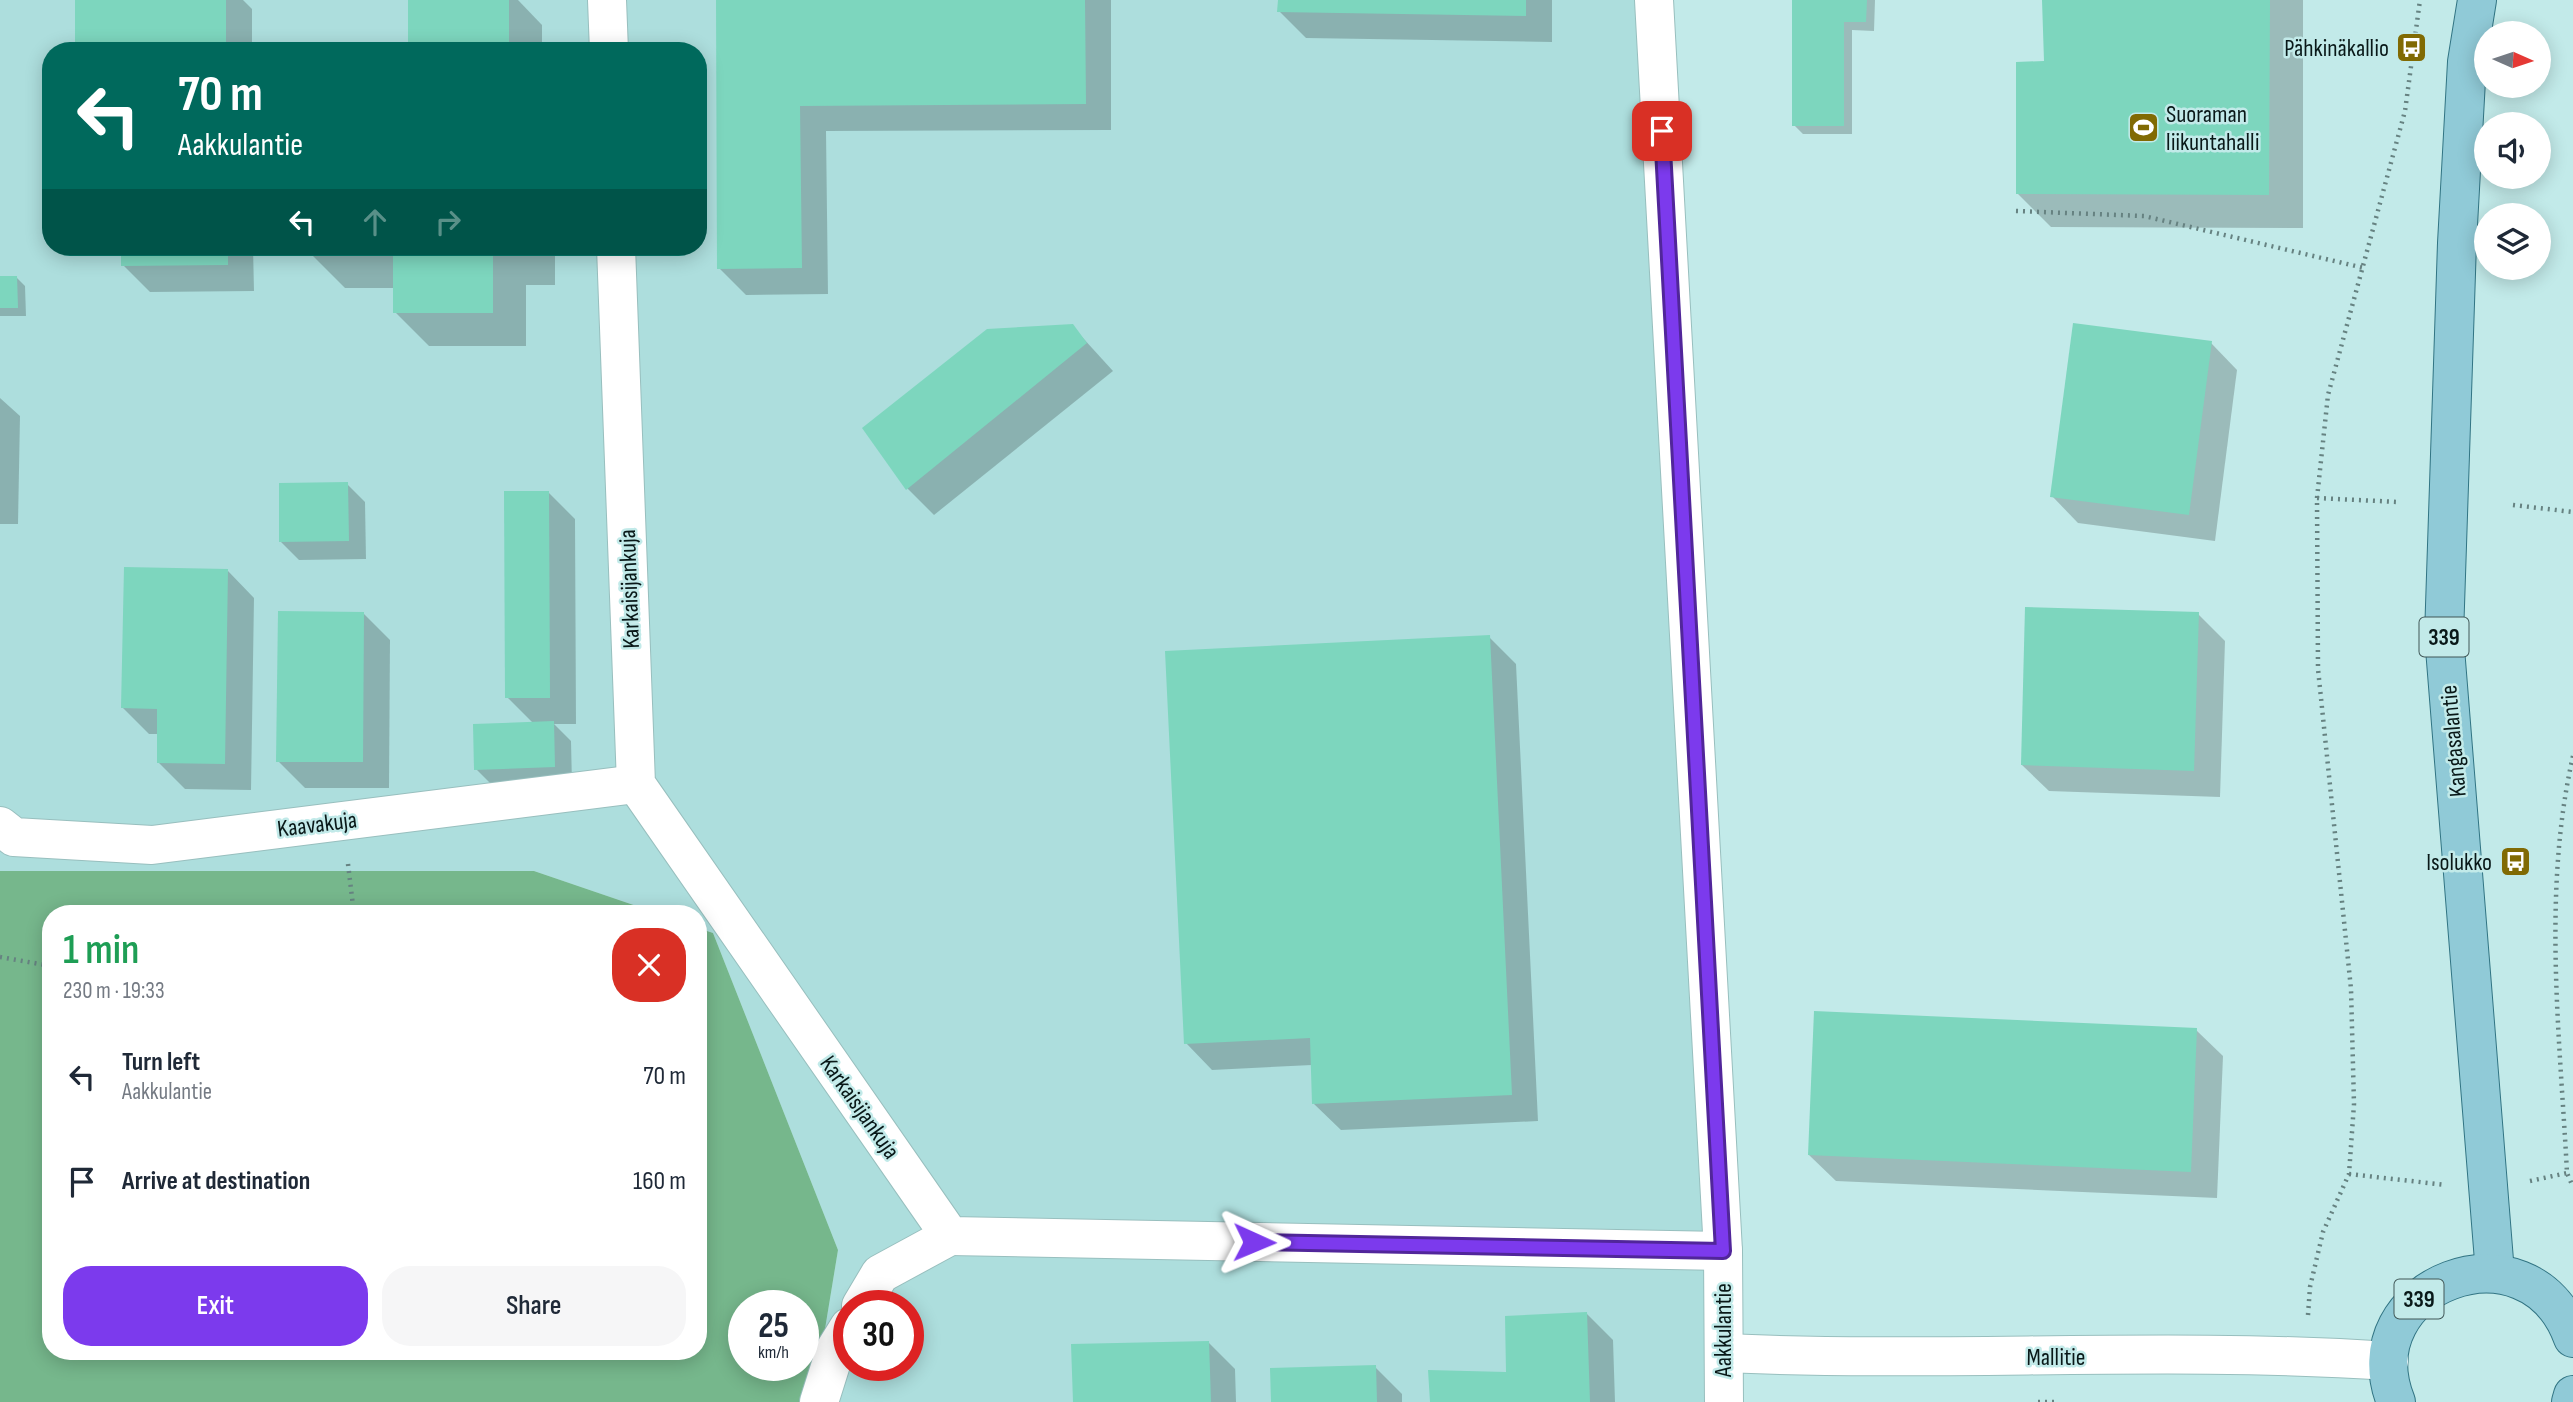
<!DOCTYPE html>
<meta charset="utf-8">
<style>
:root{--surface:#fff;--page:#f6f6f7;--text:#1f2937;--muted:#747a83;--accent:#7c3aed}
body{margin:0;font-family:"Sofia Sans Condensed",sans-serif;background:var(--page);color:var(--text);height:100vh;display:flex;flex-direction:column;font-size:26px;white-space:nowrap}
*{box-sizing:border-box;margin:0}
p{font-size:23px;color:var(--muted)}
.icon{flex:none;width:38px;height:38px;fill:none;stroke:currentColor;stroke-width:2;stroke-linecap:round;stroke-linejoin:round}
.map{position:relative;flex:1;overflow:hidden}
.drawer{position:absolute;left:42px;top:905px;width:665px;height:455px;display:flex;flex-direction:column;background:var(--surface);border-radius:28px;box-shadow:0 4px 18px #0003}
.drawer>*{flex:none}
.banner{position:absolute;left:42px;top:42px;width:665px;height:214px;border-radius:28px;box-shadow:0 4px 18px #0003;background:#00695c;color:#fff;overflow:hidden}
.needle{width:46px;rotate:93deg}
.fabs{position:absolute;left:2474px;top:21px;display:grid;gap:14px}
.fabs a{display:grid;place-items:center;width:77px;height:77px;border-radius:50%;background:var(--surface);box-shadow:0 4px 18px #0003;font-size:35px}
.speed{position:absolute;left:728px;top:1290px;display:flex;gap:14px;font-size:35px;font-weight:700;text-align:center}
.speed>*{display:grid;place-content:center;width:91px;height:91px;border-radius:50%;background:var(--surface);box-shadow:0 4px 18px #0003;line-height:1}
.speed small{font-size:18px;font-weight:400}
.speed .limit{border:10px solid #d22;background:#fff;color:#111}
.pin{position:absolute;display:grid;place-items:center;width:60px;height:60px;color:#fff;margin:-30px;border-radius:14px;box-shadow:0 4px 10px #0006}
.me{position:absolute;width:77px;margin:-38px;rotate:91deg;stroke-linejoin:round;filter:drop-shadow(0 0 5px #0008)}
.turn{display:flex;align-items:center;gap:24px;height:147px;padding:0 21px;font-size:32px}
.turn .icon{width:91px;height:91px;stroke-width:2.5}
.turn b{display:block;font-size:49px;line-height:60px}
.lanes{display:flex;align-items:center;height:66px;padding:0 21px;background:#0003;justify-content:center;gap:35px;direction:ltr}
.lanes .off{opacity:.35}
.round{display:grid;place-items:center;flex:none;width:74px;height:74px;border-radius:28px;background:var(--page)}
.headline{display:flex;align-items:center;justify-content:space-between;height:119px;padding:0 21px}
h1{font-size:42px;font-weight:600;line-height:52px;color:#1e9e55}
.action{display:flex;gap:14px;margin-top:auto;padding:14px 21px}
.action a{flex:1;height:80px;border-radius:28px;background:var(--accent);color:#fff;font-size:28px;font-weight:600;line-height:80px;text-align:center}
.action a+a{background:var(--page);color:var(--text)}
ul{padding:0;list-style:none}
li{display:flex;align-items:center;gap:21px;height:105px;padding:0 21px}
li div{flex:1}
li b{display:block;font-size:26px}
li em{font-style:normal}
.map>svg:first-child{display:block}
.built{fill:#addedd;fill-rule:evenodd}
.forest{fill:#76b78c;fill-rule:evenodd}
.shadow{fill:#0003}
.building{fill:#7dd6be}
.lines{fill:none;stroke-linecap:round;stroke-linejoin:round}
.minor-casing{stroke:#98bfbe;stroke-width:40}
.major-casing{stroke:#317483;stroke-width:40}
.path{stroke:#668281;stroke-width:4.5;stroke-dasharray:2 5;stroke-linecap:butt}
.minor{stroke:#fff;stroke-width:38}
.major{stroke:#90cad7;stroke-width:38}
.route-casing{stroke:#51269a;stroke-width:18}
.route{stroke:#7c3aed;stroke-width:12}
.labels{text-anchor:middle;stroke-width:5;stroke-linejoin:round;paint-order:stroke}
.shield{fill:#c2eae9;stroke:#405757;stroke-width:2}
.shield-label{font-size:23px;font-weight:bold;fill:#091818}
.poi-label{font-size:24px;fill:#091818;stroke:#c2eae9;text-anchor:end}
.street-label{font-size:24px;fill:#091818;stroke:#c2eae9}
</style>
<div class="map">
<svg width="2573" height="1402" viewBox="0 0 2573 1402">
<rect width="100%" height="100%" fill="#c2eae9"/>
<path class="built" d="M 0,0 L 1654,0 L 1724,1402 L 813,1402 L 838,1250 L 713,933 L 698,928 L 698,914 L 657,913 L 534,871 L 0,871 ZM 51,51 L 698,51 L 698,247 L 51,247 ZM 849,1306 L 908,1306 L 908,1365 L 849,1365 Z"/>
<path class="forest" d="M 0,871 L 534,871 L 657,913 L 51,914 L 51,1351 L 698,1351 L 698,928 L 713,933 L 838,1250 L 813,1402 L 0,1402 ZM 744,1306 L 803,1306 L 803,1365 L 744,1365 Z"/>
<g class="shadow">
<polygon points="77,0 243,0 252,9 252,51 77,51"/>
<polygon points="410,0 518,0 542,25 542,51 410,51"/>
<polygon points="718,0 1111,0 1111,130 826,131 828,294 746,295 719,268"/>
<polygon points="1280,0 1552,0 1552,42 1306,38 1279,11"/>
<polygon points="1794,0 1875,0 1874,31 1852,30 1852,134 1803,134 1794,125"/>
<polygon points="2044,0 2303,0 2303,228 2051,227 2017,193 2046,63"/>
<polygon points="114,247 253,247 254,291 150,292 123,265 123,256"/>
<polygon points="311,247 555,247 555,285 526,285 526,346 429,346 395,312 395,288 345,288 311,254"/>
<polygon points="0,278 17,278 25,286 26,316 0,316"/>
<polygon points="1072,326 1113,371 934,515 908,489 864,429"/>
<polygon points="2211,343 2237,370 2215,541 2078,523 2052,496"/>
<polygon points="0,398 20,416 18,524 0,524"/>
<polygon points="347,484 365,502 366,559 299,560 281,542"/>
<polygon points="548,492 575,519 576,724 554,724 571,741 572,784 494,787 476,769 534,724 507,697"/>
<polygon points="228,571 254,598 251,790 185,789 158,762 159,734 149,734 123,708"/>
<polygon points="363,613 390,640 389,788 305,788 278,761"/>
<polygon points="2198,614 2225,641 2220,797 2049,791 2022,765"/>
<polygon points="1489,637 1516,664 1538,1121 1341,1130 1314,1104 1312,1065 1212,1070 1186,1043"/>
<polygon points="2196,1030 2223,1056 2217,1198 1836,1181 1809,1155"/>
<polygon points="1587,1314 1613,1340 1615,1402 1432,1402 1508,1374"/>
<polygon points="1209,1343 1235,1369 1236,1402 1074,1402"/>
<polygon points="1375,1367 1402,1394 1402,1402 1273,1402"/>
</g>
<g class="building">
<rect x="75" y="0" width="151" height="51"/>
<rect x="408" y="0" width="101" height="51"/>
<polygon points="716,0 1085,0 1086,104 800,106 802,268 717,269"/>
<polygon points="1278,0 1526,0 1526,16 1277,12"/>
<polygon points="1792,0 1867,0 1866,22 1844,22 1844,126 1792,126"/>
<polygon points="2042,0 2270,0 2269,195 2016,194 2016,62 2044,61"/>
<polygon points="121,247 228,247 228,265 121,266"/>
<polygon points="309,247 522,247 522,252 493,252 493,313 393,313 393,254 309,254"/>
<polygon points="0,276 17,276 18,308 0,308"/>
<polygon points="2073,323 2212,341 2189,515 2050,497"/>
<polygon points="1073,324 1087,343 906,490 862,428 987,329"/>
<polygon points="348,482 349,541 279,542 279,483"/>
<polygon points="504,491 549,491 550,698 505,698"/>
<polygon points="124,567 228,569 225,764 157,763 157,709 121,708"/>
<polygon points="2025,607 2199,612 2194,771 2021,765"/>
<polygon points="278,611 364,612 363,762 276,762"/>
<polygon points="1490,635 1512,1095 1312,1104 1310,1038 1184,1044 1165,651"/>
<polygon points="554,721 555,767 474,770 473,724"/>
<polygon points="1814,1011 2197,1028 2191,1172 1808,1155"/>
<polygon points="1587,1312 1590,1402 1430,1402 1428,1370 1506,1372 1505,1316"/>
<polygon points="1209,1341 1211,1402 1073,1402 1071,1344"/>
<polygon points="1376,1365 1377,1402 1271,1402 1270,1368"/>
</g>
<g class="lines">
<defs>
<g id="minor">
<polyline points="607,0 609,51"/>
<polyline points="1654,0 1723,1251 1724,1402"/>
<polyline points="616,247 636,784 950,1236 1723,1251"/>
<polyline points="0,826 14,837 152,845 636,784"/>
<polyline points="861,1306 880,1274 950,1236"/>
<path d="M 1724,1353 C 1945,1363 2168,1346 2389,1361"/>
<polyline points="819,1402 836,1348 849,1327"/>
</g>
<g id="major">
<polyline points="2477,0 2467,62 2457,243 2444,636 2495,1273"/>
<path d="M 2396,1402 C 2349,1285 2529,1216 2573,1338"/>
<polyline points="2571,1402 2573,1395"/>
</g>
</defs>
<use href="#minor" class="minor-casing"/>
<use href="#major" class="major-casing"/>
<g class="path">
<polyline points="2016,211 2144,216 2364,268"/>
<polyline points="2317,498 2398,502"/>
<polyline points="2513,505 2573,512"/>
<path d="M 2573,756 C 2542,892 2560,1036 2567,1173 L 2573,1187"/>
<polyline points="348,864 354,914"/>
<polyline points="0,957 51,966"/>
<polyline points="2349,1174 2446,1185"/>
<polyline points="2530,1181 2567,1173"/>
<polyline points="2308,1315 2310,1287 2323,1232 2349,1174 2354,1104 2351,989 2318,669 2317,498 2328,395 2405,111 2420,0"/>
<polyline points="2038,1402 2054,1402"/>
</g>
<use href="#minor" class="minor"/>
<use href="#major" class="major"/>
</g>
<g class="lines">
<defs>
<polyline id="route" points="1254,1242 1723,1251 1662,131"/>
</defs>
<use href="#route" class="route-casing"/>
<use href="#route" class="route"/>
</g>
<defs>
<symbol id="bus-square" viewBox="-11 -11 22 22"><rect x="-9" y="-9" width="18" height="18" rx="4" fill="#816a03" stroke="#c2eae9"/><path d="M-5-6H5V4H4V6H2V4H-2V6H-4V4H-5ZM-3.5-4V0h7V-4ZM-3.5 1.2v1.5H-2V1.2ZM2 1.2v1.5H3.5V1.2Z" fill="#fff"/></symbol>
<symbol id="stadium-square" viewBox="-11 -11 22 22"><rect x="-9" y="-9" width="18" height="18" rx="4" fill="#816a03" stroke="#c2eae9"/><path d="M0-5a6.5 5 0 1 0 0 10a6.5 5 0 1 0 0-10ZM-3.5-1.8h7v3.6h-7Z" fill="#fff"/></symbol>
</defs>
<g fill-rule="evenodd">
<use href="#bus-square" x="2394" y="30" width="35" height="35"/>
<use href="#stadium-square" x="2126" y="110" width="35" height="35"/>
<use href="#bus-square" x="2498" y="844" width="35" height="35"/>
</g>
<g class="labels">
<g class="shield">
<rect x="2419.5" y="617.5" width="49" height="39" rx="5"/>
<rect x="2394.5" y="1279.5" width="49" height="39" rx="5"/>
</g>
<g class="shield-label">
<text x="2444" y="645">339</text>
<text x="2419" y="1307">339</text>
</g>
<g class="poi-label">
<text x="2389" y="56">Pähkinäkallio</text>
<text x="2166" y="122" text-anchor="start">Suoraman<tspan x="2166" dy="28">liikuntahalli</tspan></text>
<text x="2492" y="870">Isolukko</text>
</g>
<g class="street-label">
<text transform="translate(629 589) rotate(-92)" y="8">Karkaisijankuja</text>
<text transform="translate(2453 741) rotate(-95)" y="8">Kangasalantie</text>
<text transform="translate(317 824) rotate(-7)" y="8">Kaavakuja</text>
<text transform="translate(860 1107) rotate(55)" y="8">Karkaisijankuja</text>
<text transform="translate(1723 1330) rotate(-90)" y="8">Aakkulantie</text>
<text x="2056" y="1365">Mallitie</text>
</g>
</g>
</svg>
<div class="fabs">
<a><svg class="needle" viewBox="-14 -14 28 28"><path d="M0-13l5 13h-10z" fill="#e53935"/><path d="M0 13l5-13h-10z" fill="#747a83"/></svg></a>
<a><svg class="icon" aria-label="sound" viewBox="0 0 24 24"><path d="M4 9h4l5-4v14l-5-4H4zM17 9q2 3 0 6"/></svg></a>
<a><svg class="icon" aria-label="layers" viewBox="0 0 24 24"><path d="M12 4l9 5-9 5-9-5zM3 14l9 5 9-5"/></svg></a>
</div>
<div class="speed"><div>25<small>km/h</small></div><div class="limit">30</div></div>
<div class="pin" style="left:1662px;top:131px;background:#d93025"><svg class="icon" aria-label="arrive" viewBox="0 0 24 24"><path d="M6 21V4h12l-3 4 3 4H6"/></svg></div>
<svg class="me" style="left:1254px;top:1242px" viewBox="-20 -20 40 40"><path d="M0-17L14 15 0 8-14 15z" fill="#7c3aed" stroke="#fff" stroke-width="4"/></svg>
<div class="banner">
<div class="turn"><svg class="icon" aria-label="left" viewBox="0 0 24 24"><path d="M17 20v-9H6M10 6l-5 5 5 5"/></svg><div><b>70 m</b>Aakkulantie</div></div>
<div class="lanes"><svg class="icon" aria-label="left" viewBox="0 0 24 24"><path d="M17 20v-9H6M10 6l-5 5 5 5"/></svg><svg class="icon off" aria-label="ahead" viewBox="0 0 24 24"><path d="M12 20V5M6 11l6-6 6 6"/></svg><svg class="icon off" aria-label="right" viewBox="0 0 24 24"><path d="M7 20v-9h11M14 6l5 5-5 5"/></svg></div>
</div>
<section class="drawer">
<div class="headline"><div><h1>1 min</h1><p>230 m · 19:33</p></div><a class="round" style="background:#d93025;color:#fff"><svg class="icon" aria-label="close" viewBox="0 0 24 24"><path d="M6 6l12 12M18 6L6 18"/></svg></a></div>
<ul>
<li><svg class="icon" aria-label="left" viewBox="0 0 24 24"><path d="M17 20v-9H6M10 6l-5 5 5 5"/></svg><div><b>Turn left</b><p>Aakkulantie</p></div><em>70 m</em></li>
<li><svg class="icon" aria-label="arrive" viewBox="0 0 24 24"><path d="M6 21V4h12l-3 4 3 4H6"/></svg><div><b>Arrive at destination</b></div><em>160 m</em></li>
</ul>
<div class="action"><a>Exit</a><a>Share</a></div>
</section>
</div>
